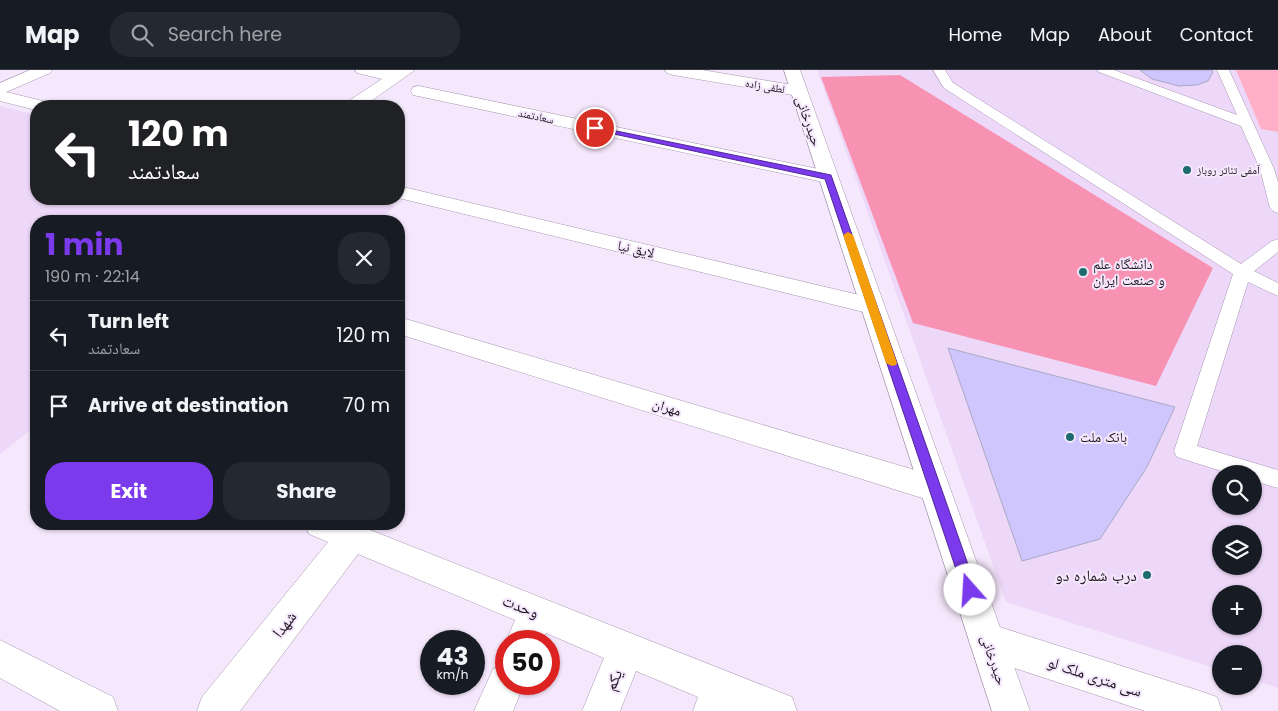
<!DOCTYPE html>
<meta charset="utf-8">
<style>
:root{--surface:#171b24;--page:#242831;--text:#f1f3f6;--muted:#9ea1a6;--line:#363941;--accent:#7c3aed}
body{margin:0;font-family:Poppins,"Noto Naskh Arabic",sans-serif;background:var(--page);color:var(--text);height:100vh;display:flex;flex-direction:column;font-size:19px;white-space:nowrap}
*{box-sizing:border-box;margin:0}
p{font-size:16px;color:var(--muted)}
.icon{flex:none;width:28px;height:28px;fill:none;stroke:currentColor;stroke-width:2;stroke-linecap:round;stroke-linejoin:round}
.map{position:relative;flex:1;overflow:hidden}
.panel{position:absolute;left:30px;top:145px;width:375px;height:315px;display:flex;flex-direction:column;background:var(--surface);border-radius:20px;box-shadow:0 1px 4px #0004}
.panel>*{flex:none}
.guide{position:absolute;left:30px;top:30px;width:375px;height:105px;border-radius:20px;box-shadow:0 1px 4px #0004;background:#202124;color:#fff;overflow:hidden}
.controls{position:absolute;left:1212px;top:395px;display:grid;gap:10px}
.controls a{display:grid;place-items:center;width:50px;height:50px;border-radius:50%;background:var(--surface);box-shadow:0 1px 4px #0004;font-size:25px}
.speed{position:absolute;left:420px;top:560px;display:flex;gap:10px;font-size:25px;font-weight:700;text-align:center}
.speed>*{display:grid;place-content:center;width:65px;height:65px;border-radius:50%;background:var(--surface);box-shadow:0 1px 4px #0004;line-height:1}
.speed small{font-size:12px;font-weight:400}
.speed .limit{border:8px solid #d22;background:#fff;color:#111}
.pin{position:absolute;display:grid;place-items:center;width:42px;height:42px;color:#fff;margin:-21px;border:2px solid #fff;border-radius:50%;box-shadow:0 1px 5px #0007}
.me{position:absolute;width:55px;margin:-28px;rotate:341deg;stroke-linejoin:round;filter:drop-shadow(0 0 4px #0008)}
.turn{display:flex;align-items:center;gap:18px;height:105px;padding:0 15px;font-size:22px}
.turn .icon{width:65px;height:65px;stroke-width:2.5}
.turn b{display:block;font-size:35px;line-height:42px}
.round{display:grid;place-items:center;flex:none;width:52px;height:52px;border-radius:20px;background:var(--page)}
.headline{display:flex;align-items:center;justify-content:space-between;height:85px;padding:0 15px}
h1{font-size:30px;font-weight:700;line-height:38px;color:var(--accent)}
.button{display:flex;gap:10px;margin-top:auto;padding:10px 15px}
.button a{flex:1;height:58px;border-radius:20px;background:var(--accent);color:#fff;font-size:20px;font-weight:700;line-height:58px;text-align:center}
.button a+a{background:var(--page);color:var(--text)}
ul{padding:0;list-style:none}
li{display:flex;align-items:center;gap:15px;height:70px;padding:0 15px;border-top:1px solid var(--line)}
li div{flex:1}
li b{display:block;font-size:19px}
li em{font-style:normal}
header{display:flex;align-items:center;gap:30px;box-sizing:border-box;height:70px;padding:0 25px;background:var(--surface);border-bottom:1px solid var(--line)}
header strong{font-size:24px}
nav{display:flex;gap:28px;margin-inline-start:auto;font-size:18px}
.search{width:350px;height:45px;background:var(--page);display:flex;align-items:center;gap:12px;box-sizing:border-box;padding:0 18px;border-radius:20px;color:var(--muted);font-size:19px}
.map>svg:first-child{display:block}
.built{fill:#eed8f9;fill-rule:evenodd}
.green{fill:#ffafc7}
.forest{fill:#f892b2}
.building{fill:#cec6fd;stroke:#aba8c4}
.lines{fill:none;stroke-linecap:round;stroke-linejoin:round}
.service-casing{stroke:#a696ae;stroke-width:1}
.minor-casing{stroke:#a696ae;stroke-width:1}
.secondary-casing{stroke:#a696ae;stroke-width:1}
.service{fill:#fff;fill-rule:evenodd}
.minor{fill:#fff;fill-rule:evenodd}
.secondary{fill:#fff;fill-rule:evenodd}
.route{fill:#7c3aed;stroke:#51269a}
.slow{fill:#f59e0b}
.poi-dot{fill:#1e6b6f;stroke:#f5e7fc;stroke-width:2}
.labels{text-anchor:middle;stroke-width:4;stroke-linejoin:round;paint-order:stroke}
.far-street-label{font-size:11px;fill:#1b151e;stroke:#f5e7fc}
.far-poi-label{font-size:11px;fill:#1b151e;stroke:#f5e7fc;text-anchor:start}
.street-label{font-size:14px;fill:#1b151e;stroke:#f5e7fc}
.poi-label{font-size:14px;fill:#1b151e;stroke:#f5e7fc;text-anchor:start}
.near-poi-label{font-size:16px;fill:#1b151e;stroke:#f5e7fc;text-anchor:end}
.near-street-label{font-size:16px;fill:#1b151e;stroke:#f5e7fc}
</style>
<header>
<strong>Map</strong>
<div class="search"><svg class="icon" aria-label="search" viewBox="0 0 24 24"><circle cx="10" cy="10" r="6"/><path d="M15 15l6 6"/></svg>Search here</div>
<nav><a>Home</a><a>Map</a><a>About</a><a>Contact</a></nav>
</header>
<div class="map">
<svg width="1278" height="641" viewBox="0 0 1278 641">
<rect width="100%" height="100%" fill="#f5e7fc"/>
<g class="built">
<path d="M 817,0 L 1278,0 L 1278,618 L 1254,610 L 1254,584 L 1221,584 L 1221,600 L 1006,532 ZM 1221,404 L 1254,404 L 1254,436 L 1221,436 ZM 1221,464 L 1254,464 L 1254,496 L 1221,496 ZM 1221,524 L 1254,524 L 1254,556 L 1221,556 Z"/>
<polygon points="0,36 36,45 36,129 364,129 395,136 378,151 36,151 36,356 0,384"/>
</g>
<polygon class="green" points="1236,0 1278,0 1278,62 1261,59"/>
<polygon class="forest" points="900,5 1213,198 1156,316 913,253 821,7"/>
<g class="building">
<polygon points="1140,0 1212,0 1213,2 1208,11 1197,15 1179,16 1152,9"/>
<polygon points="948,278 1175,337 1147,397 1100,469 1022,491"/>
</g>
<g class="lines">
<defs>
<g id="service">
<polygon points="933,0 945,0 953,13 1241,194 1272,171 1278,169 1278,182 1254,201 1278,213 1278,226 1248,212 1197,376 1278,400 1278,418 1254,411 1254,404 1231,404 1177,387 1174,381 1233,204 944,18"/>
<polygon points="1097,0 1114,0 1237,45 1217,0 1229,0 1274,99 1278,112 1278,143 1273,141 1270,138 1260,99 1241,56 1099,2"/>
</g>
<g id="minor">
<polygon points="30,0 52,0 50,3 6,22 47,32 50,36 36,36 36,40 0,31 0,13"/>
<polygon points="355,0 415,0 364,36 344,36 347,32 382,9 357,3"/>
<polygon points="665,0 702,0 799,16 805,17 807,21 805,25 799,26 673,5 667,3"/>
<polygon points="419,16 828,101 835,103 838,107 835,111 828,113 413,25 411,21 413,17"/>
<polygon points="399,116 872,228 881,230 884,236 881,242 872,244 399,128"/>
<polygon points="399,247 935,406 946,410 950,419 946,428 935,432 399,264"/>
<polygon points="304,454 355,454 792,627 797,641 693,641 698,627 636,601 620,641 582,641 604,588 546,563 542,571 506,572 515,550 358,484 240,641 197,641 202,627 328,472 309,464"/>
<polygon points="987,553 1203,622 1217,627 1222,641 1145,641 987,589 974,583 969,571 974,559"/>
<polygon points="0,570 113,627 118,641 60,641 0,608"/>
<polygon points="506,593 506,614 524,614 513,641 474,641 493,599"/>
</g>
<polygon id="secondary" points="784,0 800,0 1030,641 992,641"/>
</defs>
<use href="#service" class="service-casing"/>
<use href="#minor" class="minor-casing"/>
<use href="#secondary" class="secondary-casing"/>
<use href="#service" class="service"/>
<use href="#minor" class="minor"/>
<use href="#secondary" class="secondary"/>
</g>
<polygon class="route" points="592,56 831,105 977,520 975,525 970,527 965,525 963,520 825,109 595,60 591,58"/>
<polygon class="slow" points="848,162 853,165 897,293 896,295 892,296 886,293 843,165"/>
<g class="poi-dot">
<circle cx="1187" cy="100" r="5"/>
<circle cx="1083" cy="202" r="5"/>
<circle cx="1070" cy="367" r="5"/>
<circle cx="1147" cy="505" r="5"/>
</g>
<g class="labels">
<g class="far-street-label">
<text transform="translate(765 16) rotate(10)" y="4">لطفی زاده</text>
<text transform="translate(536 46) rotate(12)" y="4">سعادتمند</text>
</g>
<g class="far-poi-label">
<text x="1197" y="104">آمفی تئاتر روباز</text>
</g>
<g class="street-label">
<text transform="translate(809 51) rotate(71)" y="5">حیدرخانی</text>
<text transform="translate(636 179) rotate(13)" y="5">لایق نیا</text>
<text transform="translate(667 337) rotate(17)" y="5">مهران</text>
<text transform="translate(994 590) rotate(71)" y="5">حیدرخانی</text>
</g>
<g class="poi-label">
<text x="1093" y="199">دانشگاه علم<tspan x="1093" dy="16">و صنعت ایران</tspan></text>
<text x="1080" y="372">بانک ملت</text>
</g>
<g class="near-poi-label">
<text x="1137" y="511">درب شماره دو</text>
</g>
<g class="near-street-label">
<text transform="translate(521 536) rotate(22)" y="6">وحدت</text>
<text transform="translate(284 554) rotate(-52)" y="6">شهدا</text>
<text transform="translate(1095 606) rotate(18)" y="6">سی متری ملک لو</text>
<text transform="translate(613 610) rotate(-68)" y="6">یکم</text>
</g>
</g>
</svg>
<div class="controls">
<a><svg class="icon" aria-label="search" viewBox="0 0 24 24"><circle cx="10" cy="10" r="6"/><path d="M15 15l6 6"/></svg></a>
<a><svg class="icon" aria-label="layers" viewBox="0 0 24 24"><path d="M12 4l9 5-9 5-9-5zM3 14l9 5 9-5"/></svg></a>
<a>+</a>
<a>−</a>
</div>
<div class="speed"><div>43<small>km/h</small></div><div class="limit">50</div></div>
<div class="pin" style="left:595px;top:58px;background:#d93025"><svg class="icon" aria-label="arrive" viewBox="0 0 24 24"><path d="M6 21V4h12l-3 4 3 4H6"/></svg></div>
<svg class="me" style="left:970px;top:520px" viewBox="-20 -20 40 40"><circle r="19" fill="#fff"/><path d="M0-13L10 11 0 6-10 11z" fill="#7c3aed"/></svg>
<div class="guide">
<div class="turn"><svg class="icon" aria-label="left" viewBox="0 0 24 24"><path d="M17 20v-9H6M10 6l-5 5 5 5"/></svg><div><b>120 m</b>سعادتمند</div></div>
</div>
<section class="panel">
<div class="headline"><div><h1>1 min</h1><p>190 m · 22:14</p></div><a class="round"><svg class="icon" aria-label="close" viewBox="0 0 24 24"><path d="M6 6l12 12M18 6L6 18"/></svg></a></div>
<ul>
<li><svg class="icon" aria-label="left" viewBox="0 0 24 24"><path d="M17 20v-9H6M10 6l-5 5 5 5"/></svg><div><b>Turn left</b><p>سعادتمند</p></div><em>120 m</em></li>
<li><svg class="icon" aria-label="arrive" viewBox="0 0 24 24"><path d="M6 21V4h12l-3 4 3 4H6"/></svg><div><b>Arrive at destination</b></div><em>70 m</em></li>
</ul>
<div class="button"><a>Exit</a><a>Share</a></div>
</section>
</div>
